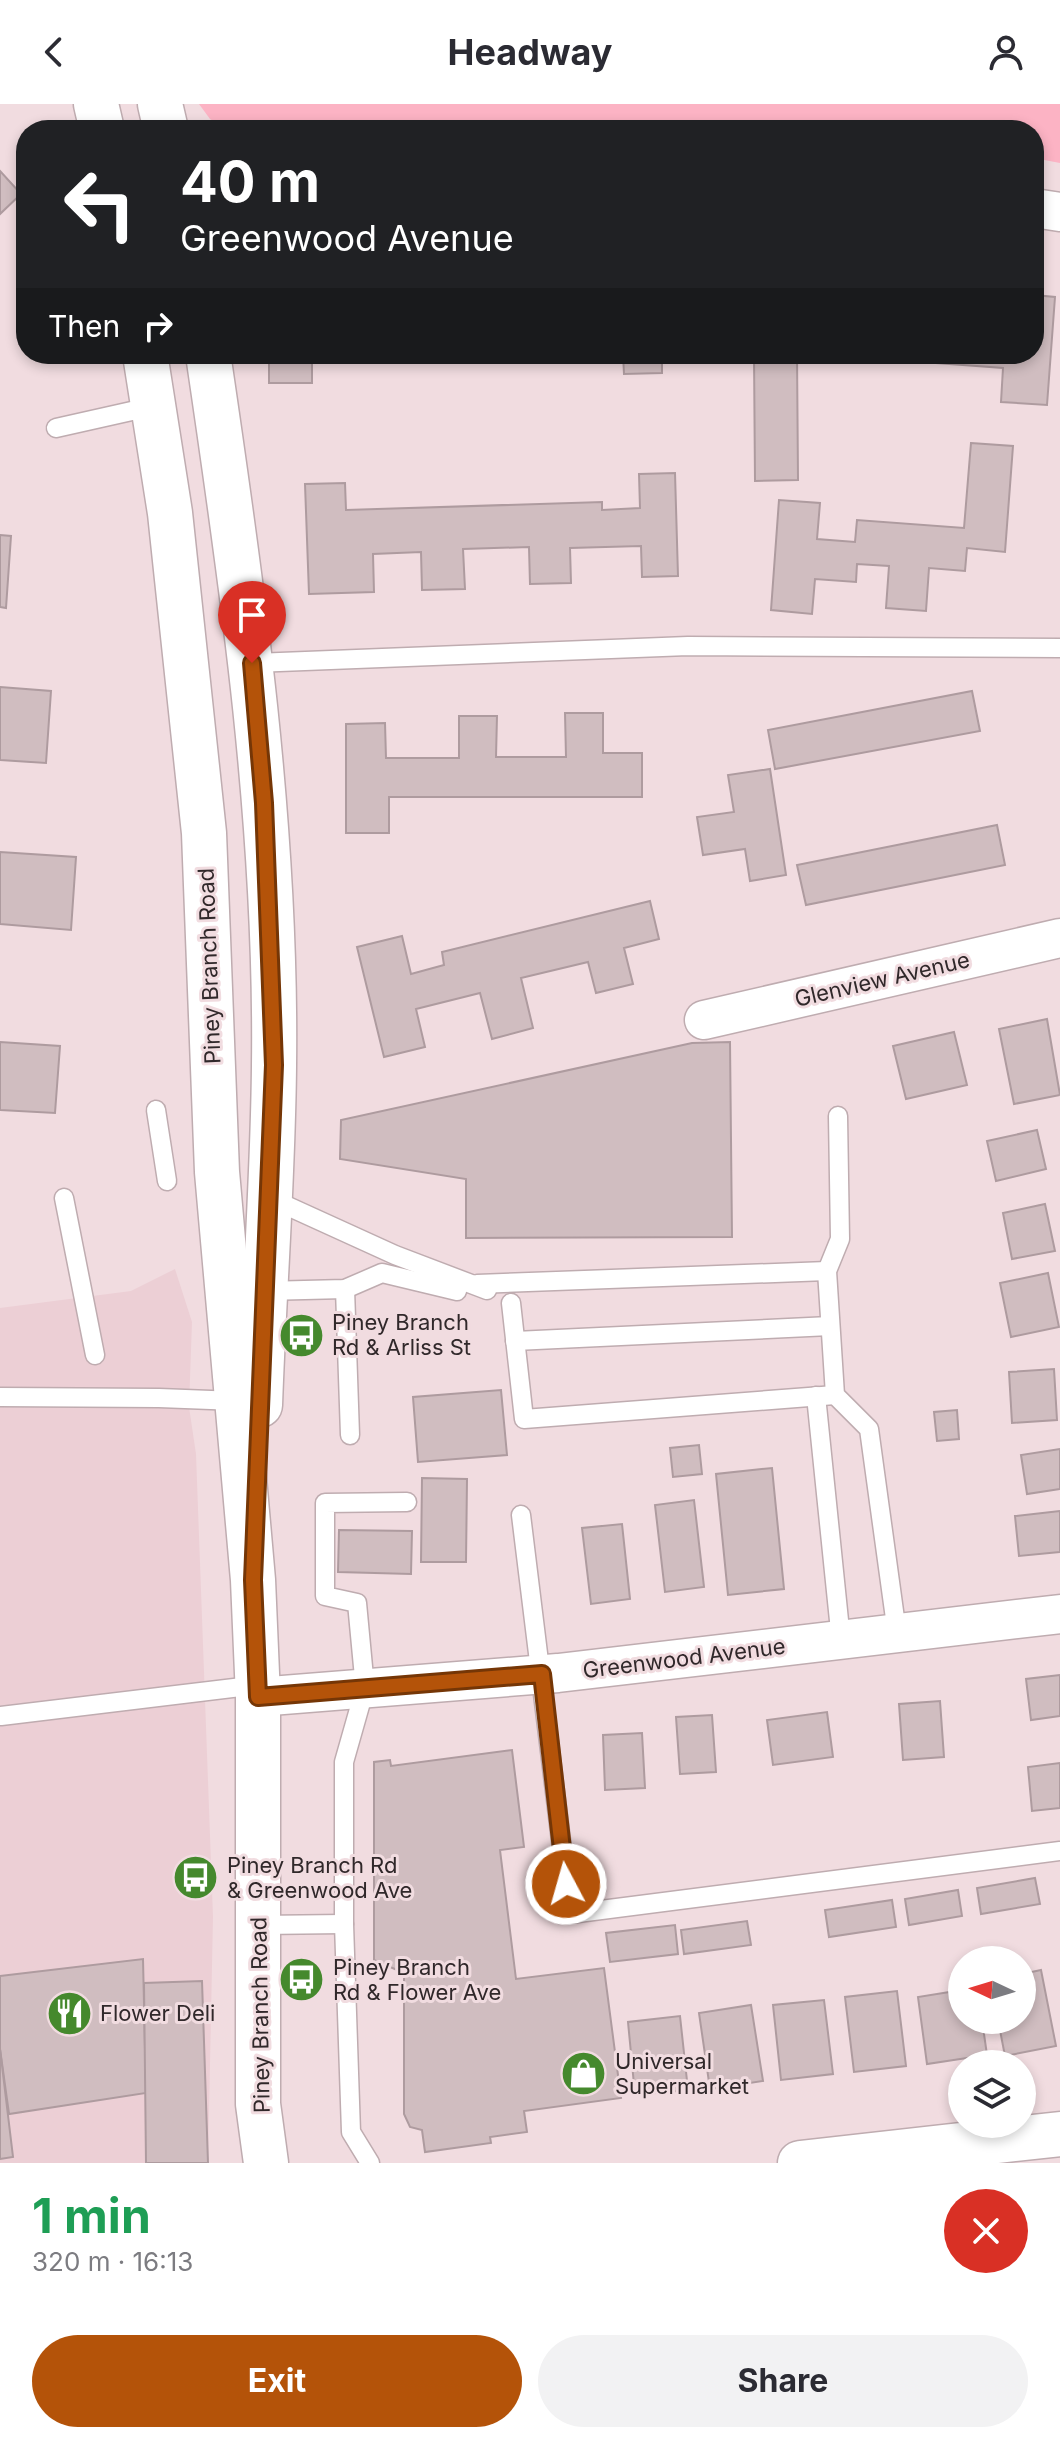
<!DOCTYPE html>
<meta charset="utf-8">
<style>
:root{--surface:#fff;--page:#f2f2f3;--text:#2b2b33;--muted:#7c7c81;--accent:#b45309}
body{margin:0;font-family:Inter,sans-serif;background:var(--page);color:var(--text);height:100vh;display:flex;flex-direction:column;font-size:30px;white-space:nowrap}
*{box-sizing:border-box;margin:0}
p{font-size:26px;color:var(--muted)}
.icon{flex:none;width:44px;height:44px;fill:none;stroke:currentColor;stroke-width:2;stroke-linecap:round;stroke-linejoin:round}
.map{position:relative;height:2059px;overflow:hidden}
.details{display:flex;flex-direction:column;background:var(--surface);flex:1}
.details>*{flex:none}
.top-card{position:absolute;left:16px;top:16px;width:1028px;height:244px;border-radius:32px;box-shadow:0 4px 12px #0003;background:#202124;color:#fff;overflow:hidden}
.needle{width:52px;rotate:274deg}
.fabs{position:absolute;left:948px;top:1842px;display:grid;gap:16px}
.fabs a{display:grid;place-items:center;width:88px;height:88px;border-radius:50%;background:var(--surface);box-shadow:0 4px 12px #0003;font-size:40px}
.pin{position:absolute;display:grid;place-items:center;width:68px;height:68px;color:#fff;margin:-82px -34px;border-radius:50% 50% 50% 0;rotate:-45deg;box-shadow:0 0 8px #0007}
.pin .icon{rotate:45deg}
.me{position:absolute;width:88px;margin:-44px;rotate:354deg;stroke-linejoin:round;filter:drop-shadow(0 0 6px #0008)}
.turn{display:flex;align-items:center;gap:28px;height:168px;padding:0 32px;font-size:36px}
.turn .icon{width:104px;height:104px;stroke-width:2.5}
.turn b{display:block;font-size:56px;line-height:68px}
.then{display:flex;align-items:center;height:76px;padding:0 32px;background:#0003;gap:16px;font-size:30px}
.round{display:grid;place-items:center;flex:none;width:84px;height:84px;border-radius:42px;background:var(--page)}
.overview{display:flex;align-items:center;justify-content:space-between;height:136px;padding:0 32px}
h1{font-size:48px;font-weight:700;line-height:60px;color:#1e9e55}
.button{display:flex;gap:16px;margin-top:auto;padding:16px 32px}
.button a{flex:1;height:92px;border-radius:48px;background:var(--accent);color:#fff;font-size:32px;font-weight:700;line-height:92px;text-align:center}
.button a+a{background:var(--page);color:var(--text)}
header{display:flex;justify-content:space-between;align-items:center;height:104px;padding:0 32px;background:var(--surface);font-size:36px;font-weight:700}
.map>svg:first-child{display:block}
.built{fill:#eccfd5}
.green{fill:#fcb3c4}
.building{fill:#d0bdc0;stroke:#ae9b9f;stroke-width:2}
.lines{fill:none;stroke-linecap:round;stroke-linejoin:round}
.lane-casing{stroke:#bfacb0;stroke-width:21}
.street-casing{stroke:#bfacb0;stroke-width:41}
.secondary-casing{stroke:#bfacb0;stroke-width:47}
.lane{stroke:#fff;stroke-width:18}
.street{stroke:#fff;stroke-width:38}
.secondary{stroke:#fff;stroke-width:44}
.route-casing{stroke:#753606;stroke-width:20}
.route{stroke:#b45309;stroke-width:14}
.labels{text-anchor:middle;stroke-width:6;stroke-linejoin:round;paint-order:stroke}
.street-label{font-size:22px;fill:#30282a;stroke:#f1dce0}
.poi-label{font-size:22px;fill:#30282a;stroke:#f1dce0;text-anchor:start}
</style>
<header><svg class="icon" aria-label="back" viewBox="0 0 24 24"><path d="M15 5l-7 7 7 7"/></svg>Headway<svg class="icon" aria-label="person" viewBox="0 0 24 24"><circle cx="12" cy="8" r="4"/><path d="M4 21q1-7 8-7t8 7"/></svg></header>
<div class="map">
<svg width="1060" height="2059" viewBox="0 0 1060 2059">
<rect width="100%" height="100%" fill="#f1dce0"/>
<polygon class="built" points="175,1165 192,1218 189,1303 196,1350 213,1813 208,2059 0,2059 0,1204 131,1187"/>
<polygon class="green" points="199,0 1060,0 1060,59 1034,54 1034,26 785,26 651,17 468,18 402,26 228,26 210,15"/>
<g class="building">
<polygon points="0,67 21,90 0,110"/>
<polygon points="1034,191 1055,193 1047,301 1001,298 1003,264 856,253 856,250 1034,250"/>
<rect x="269" y="250" width="43" height="29"/>
<polygon points="623,250 662,250 662,269 624,270"/>
<polygon points="754,250 797,250 798,376 755,377"/>
<polygon points="971,339 1013,342 1005,448 967,444 965,467 929,464 926,507 886,504 889,462 857,460 856,478 815,475 812,510 771,506 779,396 820,399 817,435 855,438 857,416 964,424"/>
<polygon points="675,369 678,472 642,473 641,442 570,444 571,479 530,480 529,443 463,445 465,485 422,486 421,448 373,450 374,488 309,490 305,380 345,379 346,406 602,398 602,406 640,404 639,370"/>
<polygon points="0,431 11,432 6,504 0,503"/>
<polygon points="0,583 51,587 46,659 0,656"/>
<polygon points="972,587 980,627 775,665 768,626"/>
<polygon points="565,609 603,609 603,649 642,649 642,693 389,693 389,729 346,729 346,620 385,619 386,654 459,654 459,612 497,612 496,653 566,653"/>
<polygon points="770,665 786,771 750,777 745,745 703,751 697,713 734,708 728,671"/>
<polygon points="997,721 1005,761 806,801 797,761"/>
<polygon points="0,748 76,753 71,826 0,820"/>
<polygon points="650,797 659,835 624,844 633,880 596,889 588,858 521,874 533,924 492,935 480,889 416,905 425,943 384,953 357,843 402,832 411,870 444,861 442,848"/>
<polygon points="1047,915 1060,991 1014,1000 999,925"/>
<polygon points="954,928 967,981 906,995 893,942"/>
<polygon points="0,938 60,942 55,1009 0,1006"/>
<polygon points="730,938 732,1133 466,1134 466,1075 340,1055 341,1016 692,939"/>
<polygon points="1037,1026 1046,1065 996,1077 987,1037"/>
<polygon points="1045,1100 1055,1147 1012,1155 1003,1109"/>
<polygon points="1048,1169 1059,1223 1011,1233 1000,1179"/>
<polygon points="1054,1265 1057,1316 1012,1319 1009,1268"/>
<polygon points="501,1286 507,1351 418,1358 413,1293"/>
<polygon points="957,1306 959,1335 937,1337 934,1308"/>
<polygon points="699,1341 702,1370 673,1373 670,1344"/>
<polygon points="1060,1345 1060,1385 1027,1390 1021,1351"/>
<polygon points="772,1364 784,1485 728,1491 716,1370"/>
<polygon points="422,1374 467,1375 466,1458 421,1458"/>
<polygon points="694,1396 704,1483 665,1488 655,1401"/>
<polygon points="1060,1407 1060,1448 1019,1452 1015,1412"/>
<polygon points="622,1420 630,1495 591,1500 582,1424"/>
<polygon points="339,1426 412,1427 411,1470 338,1468"/>
<polygon points="1060,1571 1060,1612 1031,1616 1026,1575"/>
<polygon points="940,1597 944,1653 903,1656 899,1600"/>
<polygon points="827,1608 833,1653 773,1661 767,1616"/>
<polygon points="712,1611 716,1668 680,1670 676,1613"/>
<polygon points="642,1629 645,1684 605,1686 603,1631"/>
<polygon points="512,1646 524,1743 500,1746 516,1875 604,1864 621,1994 524,2007 527,2028 490,2033 491,2039 425,2048 422,2026 410,2023 404,2010 404,1869 374,1856 374,1658 390,1656 391,1662"/>
<polygon points="1060,1659 1060,1704 1032,1707 1028,1663"/>
<polygon points="1035,1774 1040,1800 981,1810 977,1784"/>
<polygon points="958,1786 962,1812 909,1821 905,1795"/>
<polygon points="892,1796 896,1823 829,1833 825,1806"/>
<polygon points="747,1817 751,1841 684,1850 681,1826"/>
<polygon points="675,1821 678,1850 610,1858 606,1829"/>
<polygon points="143,1855 146,1989 9,2010 0,1945 0,1872"/>
<polygon points="1041,1866 1056,1942 1005,1952 998,1916 1022,1916 1022,1870"/>
<polygon points="202,1877 208,2059 146,2059 144,1879"/>
<polygon points="962,1886 962,1916 982,1916 987,1951 927,1960 918,1893"/>
<polygon points="897,1887 906,1962 854,1968 845,1893"/>
<polygon points="824,1896 833,1970 781,1976 773,1901"/>
<polygon points="751,1901 763,1977 710,1985 699,1909"/>
<polygon points="680,1912 688,1986 635,1991 628,1918"/>
<polygon points="0,1945 13,2053 0,2055"/>
</g>
<g class="lines">
<defs>
<g id="lane">
<polyline points="56,324 154,302"/>
<polyline points="252,559 688,542 1060,544"/>
<polyline points="156,1006 167,1077"/>
<polyline points="838,1012 840,1135 827,1167 835,1291 869,1325 897,1529"/>
<polyline points="64,1094 95,1251"/>
<polyline points="272,1095 395,1151 487,1186"/>
<polyline points="477,1180 827,1167"/>
<polyline points="345,1185 350,1331"/>
<polyline points="264,1187 345,1185 382,1169 457,1187"/>
<polyline points="511,1199 524,1315 835,1291"/>
<polyline points="515,1237 830,1222"/>
<polyline points="816,1292 841,1536"/>
<polyline points="0,1293 159,1294 237,1297"/>
<polyline points="521,1411 570,1810 1060,1747"/>
<polyline points="1,1612 258,1581"/>
<polyline points="259,1821 344,1820"/>
<polyline points="370,2059 351,2028 344,1820 344,1658 365,1584 357,1499 325,1492 325,1399 407,1398"/>
</g>
<g id="street">
<polyline points="1034,104 1060,108"/>
<polyline points="704,916 1060,834"/>
<polyline points="258,1593 558,1569 1060,1510"/>
</g>
<g id="secondary">
<polyline points="96,0 102,26"/>
<polyline points="160,0 166,26"/>
<polyline points="145,250 170,409 204,729 217,1068 253,1476 258,1593 258,2000 266,2059"/>
<path d="M 208,250 C 243,486 277,723 274,962 C 273,1075 264,1188 260,1301"/>
<polyline points="800,2059 1060,2030"/>
</g>
</defs>
<use href="#lane" class="lane-casing"/>
<use href="#street" class="street-casing"/>
<use href="#secondary" class="secondary-casing"/>
<use href="#lane" class="lane"/>
<use href="#street" class="street"/>
<use href="#secondary" class="secondary"/>
</g>
<g class="lines">
<defs>
<polyline id="route" points="252,559 264,699 274,961 253,1476 258,1593 542,1570 566,1780"/>
</defs>
<use href="#route" class="route-casing"/>
<use href="#route" class="route"/>
</g>
<defs>
<symbol id="bus-disc" viewBox="-11 -11 22 22"><circle r="9.5" fill="#45892d" stroke="#f1dce0"/><path d="M-5-6H5V4H4V6H2V4H-2V6H-4V4H-5ZM-3.5-4V0h7V-4ZM-3.5 1.2v1.5H-2V1.2ZM2 1.2v1.5H3.5V1.2Z" fill="#fff"/></symbol>
<symbol id="restaurant-disc" viewBox="-11 -11 22 22"><circle r="9.5" fill="#45892d" stroke="#f1dce0"/><path d="M-5-6h1v4h1v-4h1v4h1v-4h1v5L-1.5 .5V6h-2V.5L-5-1ZM5-6V6H3V1.5H1.5Q1.5-4 5-6Z" fill="#fff"/></symbol>
<symbol id="shop-disc" viewBox="-11 -11 22 22"><circle r="9.5" fill="#45892d" stroke="#f1dce0"/><path d="M-5-2.5h2.3a2.7 3.5 0 0 1 5.4 0H5L5.5 6h-11ZM-1.5-2.5h3a1.5 2.3 0 0 0-3 0Z" fill="#fff"/></symbol>
</defs>
<g fill-rule="evenodd">
<use href="#bus-disc" x="276" y="1206" width="51" height="51"/>
<use href="#bus-disc" x="170" y="1748" width="51" height="51"/>
<use href="#bus-disc" x="276" y="1850" width="51" height="51"/>
<use href="#restaurant-disc" x="44" y="1884" width="51" height="51"/>
<use href="#shop-disc" x="558" y="1944" width="51" height="51"/>
</g>
<g class="labels">
<g class="street-label">
<text transform="translate(209 862) rotate(-92)" y="8">Piney Branch Road</text>
<text transform="translate(882 875) rotate(-13)" y="8">Glenview Avenue</text>
<text transform="translate(684 1554) rotate(-7)" y="8">Greenwood Avenue</text>
<text transform="translate(260 1911) rotate(-91)" y="8">Piney Branch Road</text>
</g>
<g class="poi-label">
<text x="332" y="1226">Piney Branch<tspan x="332" dy="25">Rd &amp; Arliss St</tspan></text>
<text x="227" y="1769">Piney Branch Rd<tspan x="227" dy="25">&amp; Greenwood Ave</tspan></text>
<text x="333" y="1871">Piney Branch<tspan x="333" dy="25">Rd &amp; Flower Ave</tspan></text>
<text x="100" y="1917">Flower Deli</text>
<text x="615" y="1965">Universal<tspan x="615" dy="25">Supermarket</tspan></text>
</g>
</g>
</svg>
<div class="fabs">
<a><svg class="needle" viewBox="-14 -14 28 28"><path d="M0-13l5 13h-10z" fill="#e53935"/><path d="M0 13l5-13h-10z" fill="#7c7c81"/></svg></a>
<a><svg class="icon" aria-label="layers" viewBox="0 0 24 24"><path d="M12 4l9 5-9 5-9-5zM3 14l9 5 9-5"/></svg></a>
</div>
<div class="pin" style="left:252px;top:559px;background:#d93025"><svg class="icon" aria-label="arrive" viewBox="0 0 24 24"><path d="M6 21V4h12l-3 4 3 4H6"/></svg></div>
<svg class="me" style="left:566px;top:1780px" viewBox="-20 -20 40 40"><circle r="17" fill="#b45309" stroke="#fff" stroke-width="3"/><path d="M0-11L8 9 0 5-8 9z" fill="#fff"/></svg>
<div class="top-card">
<div class="turn"><svg class="icon" aria-label="left" viewBox="0 0 24 24"><path d="M17 20v-9H6M10 6l-5 5 5 5"/></svg><div><b>40 m</b>Greenwood Avenue</div></div>
<div class="then">Then<svg class="icon" aria-label="right" viewBox="0 0 24 24"><path d="M7 20v-9h11M14 6l5 5-5 5"/></svg></div>
</div>
</div>
<section class="details">
<div class="overview"><div><h1>1 min</h1><p>320 m · 16:13</p></div><a class="round" style="background:#d93025;color:#fff"><svg class="icon" aria-label="close" viewBox="0 0 24 24"><path d="M6 6l12 12M18 6L6 18"/></svg></a></div>
<div class="button"><a>Exit</a><a>Share</a></div>
</section>
